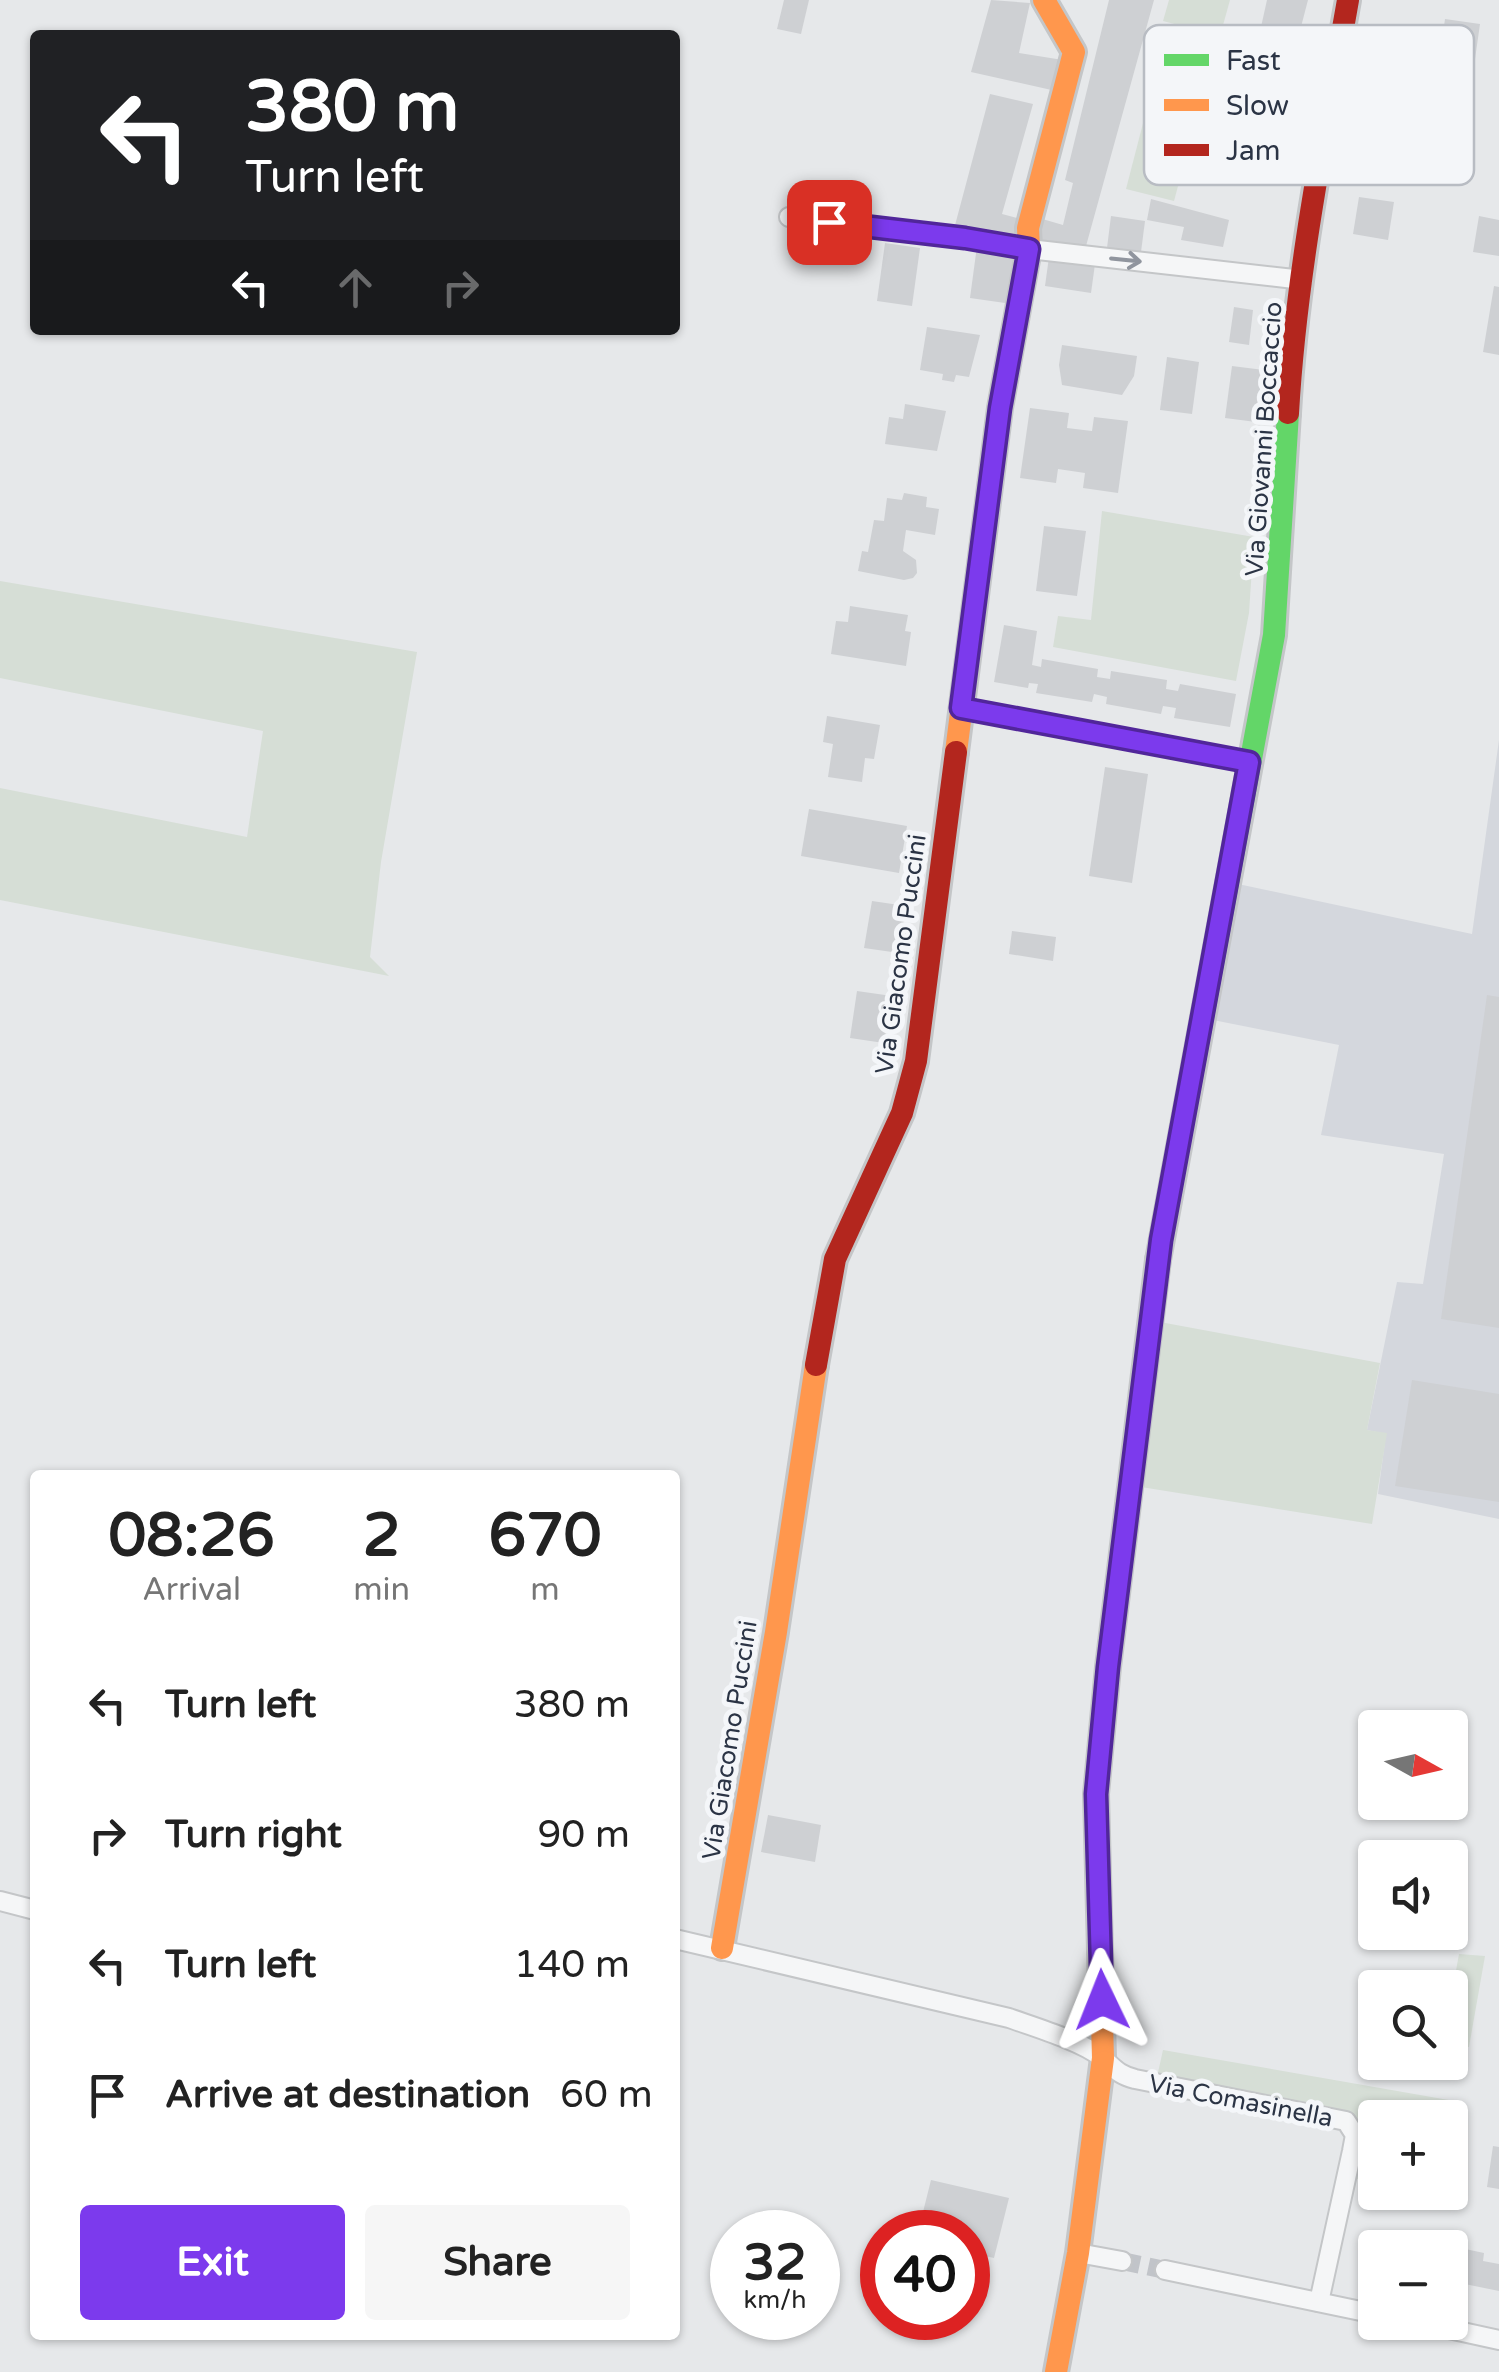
<!DOCTYPE html>
<meta charset="utf-8">
<style>
:root{--surface:#fff;--page:#f6f6f6;--text:#222;--muted:#767676;--accent:#7c3aed}
body{margin:0;font-family:"Varela Round",sans-serif;background:var(--page);color:var(--text);height:100vh;display:flex;flex-direction:column;font-size:38px;white-space:nowrap}
*{box-sizing:border-box;margin:0}
p{font-size:32px;color:var(--muted)}
.icon{flex:none;width:55px;height:55px;fill:none;stroke:currentColor;stroke-width:2;stroke-linecap:round;stroke-linejoin:round}
.map{position:relative;flex:1;overflow:hidden}
.panel{position:absolute;left:30px;top:1470px;width:650px;height:870px;display:flex;flex-direction:column;background:var(--surface);border-radius:10px;box-shadow:0 2px 8px #0004}
.panel>*{flex:none}
.hud{position:absolute;left:30px;top:30px;width:650px;height:305px;border-radius:10px;box-shadow:0 2px 8px #0004;background:#202124;color:#fff;overflow:hidden}
.needle{width:65px;rotate:98deg}
.tools{position:absolute;left:1358px;top:1710px;display:grid;gap:20px}
.tools a{display:grid;place-items:center;width:110px;height:110px;border-radius:10px;background:var(--surface);box-shadow:0 2px 8px #0004;font-size:50px}
.speed{position:absolute;left:710px;top:2210px;display:flex;gap:20px;font-size:50px;font-weight:700;text-align:center}
.speed>*{display:grid;place-content:center;width:130px;height:130px;border-radius:50%;background:var(--surface);box-shadow:0 2px 8px #0004;line-height:1}
.speed small{font-size:25px;font-weight:400}
.speed .limit{border:15px solid #d22;background:#fff;color:#111}
.pin{position:absolute;display:grid;place-items:center;width:85px;height:85px;color:#fff;margin:-42px;border-radius:20px;box-shadow:0 5px 15px #0006}
.me{position:absolute;width:110px;margin:-55px;rotate:358deg;stroke-linejoin:round;filter:drop-shadow(0 0 8px #0008)}
.turn{display:flex;align-items:center;gap:35px;height:210px;padding:0 50px;font-size:45px}
.turn .icon{width:130px;height:130px;stroke-width:2.5}
.turn b{display:block;font-size:70px;line-height:85px}
.lanes{display:flex;align-items:center;height:95px;padding:0 50px;background:#0003;justify-content:center;gap:50px;direction:ltr}
.lanes .off{opacity:.35}
.eta{display:flex;justify-content:space-evenly;align-items:center;height:170px;text-align:center}
.eta b{font-size:60px;font-weight:700;line-height:70px}
.primary-button{display:flex;gap:20px;margin-top:auto;padding:20px 50px}
.primary-button a{flex:1;height:115px;border-radius:10px;background:var(--accent);color:#fff;font-size:40px;font-weight:700;line-height:115px;text-align:center}
.primary-button a+a{background:var(--page);color:var(--text)}
ul{padding:0;list-style:none}
li{display:flex;align-items:center;gap:30px;height:130px;padding:0 50px}
li div{flex:1}
li b{display:block;font-size:38px}
li em{font-style:normal}
.map>svg:first-child{display:block}
.built{fill:#d4d7dd}
.green{fill:#d6ded6}
.building{fill:#ced0d3}
.lines{fill:none;stroke-linecap:round;stroke-linejoin:round}
.street-tunnel{stroke:#c1c4c9;stroke-width:18;stroke-dasharray:18 9;stroke-linecap:butt}
.street-casing{stroke:#c4c6c8;stroke-width:22}
.fast-casing{stroke:#c4c6c8;stroke-width:28}
.slow-casing{stroke:#c4c6c8;stroke-width:28}
.jam-casing{stroke:#c4c6c8;stroke-width:28}
.street{stroke:#f5f6f7;stroke-width:18}
.fast{stroke:#63d668;stroke-width:22}
.slow{stroke:#ff974d;stroke-width:22}
.jam{stroke:#b3261e;stroke-width:22}
.oneway{stroke:#90959e}
.route-casing{stroke:#51269a;stroke-width:25}
.route{stroke:#7c3aed;stroke-width:18}
.labels{text-anchor:middle;stroke-width:10;stroke-linejoin:round;paint-order:stroke}
.street-label{font-size:25px;fill:#2b3445;stroke:#f4f6f9}
.key{fill:#f4f6f9;stroke:#b8bcc3;stroke-width:2.5}
.key-label{font-size:28px;fill:#2b3445}
</style>
<div class="map">
<svg width="1499" height="2372" viewBox="0 0 1499 2372">
<rect width="100%" height="100%" fill="#e6e8ea"/>
<polygon class="built" points="1499,740 1499,1519 1378,1494 1386,1434 1367,1430 1397,1282 1423,1284 1444,1154 1321,1135 1339,1045 1213,1020 1238,884 1472,934"/>
<g class="green">
<polygon points="1169,0 1230,0 1220,36 1163,21"/>
<polygon points="1156,73 1205,86 1174,201 1126,189"/>
<polygon points="1102,511 1254,537 1249,613 1236,681 1053,647 1058,616 1091,620"/>
<polygon points="0,581 417,652 381,862 370,957 389,976 0,900 0,788 247,837 263,731 0,678"/>
<polygon points="1160,1322 1380,1363 1367,1430 1387,1433 1372,1524 1141,1487"/>
<polygon points="1459,1954 1485,1956 1469,2047 1450,2042 1450,2004"/>
<polygon points="1163,2050 1460,2102 1450,2160 1450,2118 1375,2118 1375,2180 1355,2179 1365,2128 1157,2077"/>
</g>
<g class="building">
<polygon points="784,0 809,0 801,34 777,29"/>
<polygon points="991,0 1030,3 1019,53 1063,60 1056,91 971,72"/>
<polygon points="1109,0 1154,0 1086,246 1035,240 1039,218 1063,225 1073,183 1065,180"/>
<polygon points="1267,0 1308,0 1296,46 1259,36"/>
<polygon points="1445,19 1480,24 1475,59 1440,55"/>
<polygon points="990,94 1033,104 1002,214 1021,219 1015,243 954,229"/>
<polygon points="1228,115 1273,125 1265,164 1241,159 1236,186 1201,179 1209,142 1221,145"/>
<polygon points="1359,197 1394,202 1388,240 1353,234"/>
<polygon points="1151,199 1229,220 1223,247 1181,240 1184,227 1147,220"/>
<polygon points="1111,216 1145,221 1141,252 1107,248"/>
<polygon points="1479,216 1499,220 1499,256 1473,252"/>
<polygon points="885,243 920,248 912,306 877,301"/>
<polygon points="977,246 1019,252 1012,304 970,298"/>
<polygon points="1049,257 1095,264 1091,293 1045,286"/>
<polygon points="1494,286 1499,287 1499,355 1483,352"/>
<polygon points="1234,307 1253,310 1249,345 1229,342"/>
<polygon points="927,327 980,335 969,377 956,375 954,382 942,380 943,374 920,370"/>
<polygon points="1062,345 1137,356 1134,376 1122,395 1062,385 1059,365"/>
<polygon points="1167,357 1199,362 1192,414 1160,410"/>
<polygon points="1232,366 1264,370 1256,422 1225,418"/>
<polygon points="905,404 946,411 937,451 885,444 889,417 903,419"/>
<polygon points="1030,408 1069,413 1067,428 1092,431 1094,417 1128,421 1118,493 1083,488 1085,473 1058,469 1056,483 1020,478"/>
<polygon points="904,493 927,497 926,507 939,509 935,535 906,530 903,551 916,560 917,573 913,578 904,580 858,571 862,551 868,552 874,520 884,521 887,498 902,500"/>
<polygon points="1044,526 1086,531 1077,596 1036,591"/>
<polygon points="850,606 908,615 905,631 911,632 906,666 831,654 836,621 848,622"/>
<polygon points="1004,625 1037,631 1032,665 1041,667 1042,659 1098,669 1097,677 1110,679 1111,671 1167,680 1166,689 1178,691 1180,684 1236,694 1230,727 1174,718 1176,708 1163,706 1161,714 1106,704 1107,697 1094,694 1092,702 1036,693 1038,684 1029,683 1028,688 994,682"/>
<polygon points="827,716 880,725 874,759 865,758 862,782 828,777 833,744 823,742"/>
<polygon points="1105,767 1148,774 1132,883 1089,876"/>
<polygon points="809,809 907,826 899,873 801,856"/>
<polygon points="872,901 906,906 899,953 864,948"/>
<polygon points="1012,931 1056,937 1053,961 1009,954"/>
<polygon points="857,991 892,996 884,1043 850,1038"/>
<polygon points="1487,995 1499,997 1499,1328 1441,1319"/>
<polygon points="1412,1380 1499,1394 1499,1502 1395,1486"/>
<polygon points="768,1815 821,1825 815,1862 761,1852"/>
<polygon points="1493,2146 1499,2147 1499,2189 1487,2187"/>
<polygon points="931,2180 1009,2198 994,2258 968,2252 968,2232 918,2232"/>
<polygon points="1456,2247 1484,2253 1483,2261 1499,2264 1499,2291 1450,2281"/>
</g>
<g class="lines">
<polyline class="street-tunnel" points="1122,2261 1165,2270"/>
<defs>
<g id="street">
<polyline points="789,217 965,238 1029,249 1303,280"/>
<polyline points="961,708 1249,763"/>
<polyline points="0,1901 35,1910"/>
<path d="M 675,1939 L 1009,2018 C 1034,2027 1081,2041 1101,2057 C 1114,2067 1116,2074 1135,2079 L 1346,2121 L 1355,2135 L 1352,2151 L 1319,2302"/>
<polyline points="1078,2253 1122,2261"/>
<polyline points="1165,2270 1375,2314"/>
<polyline points="1417,2322 1499,2340"/>
</g>
<polyline id="fast" points="1158,1260 1274,635 1288,413"/>
<g id="slow">
<polyline points="956,752 1000,408 1029,249 1028,228 1074,52 1044,0"/>
<polyline points="722,1948 776,1632 816,1365"/>
<polyline points="1056,2372 1078,2253 1103,2058 1100,1951"/>
</g>
<g id="jam">
<path d="M 1288,413 C 1296,274 1324,137 1348,0"/>
<polyline points="816,1365 835,1259 902,1113 916,1061 956,752"/>
<polyline points="1100,1951 1096,1794 1108,1667 1158,1260"/>
</g>
</defs>
<use href="#street" class="street-casing"/>
<use href="#fast" class="fast-casing"/>
<use href="#slow" class="slow-casing"/>
<use href="#jam" class="jam-casing"/>
<use href="#street" class="street"/>
<use href="#fast" class="fast"/>
<use href="#slow" class="slow"/>
<use href="#jam" class="jam"/>
</g>
<defs><path id="oneway-shaft" d="M-6 0H5M1.5-3L5.5 0L1.5 3" fill="none" stroke-width="1.6" stroke-linecap="round" stroke-linejoin="round" transform="scale(2.5)"/></defs>
<use class="oneway" href="#oneway-shaft" transform="translate(1126 260) rotate(6)"/>
<g class="lines">
<defs>
<polyline id="route" points="829,222 965,238 1029,249 1000,408 961,708 1249,762 1161,1240 1108,1667 1096,1794 1102,2000"/>
</defs>
<use href="#route" class="route-casing"/>
<use href="#route" class="route"/>
</g>
<g class="labels">
<g class="street-label">
<text transform="translate(1263 439) rotate(-86)" y="9">Via Giovanni Boccaccio</text>
<text transform="translate(900 954) rotate(-82)" y="9">Via Giacomo Puccini</text>
<text transform="translate(729 1740) rotate(-81)" y="9">Via Giacomo Puccini</text>
<text transform="translate(1241 2100) rotate(11)" y="9">Via Comasinella</text>
</g>
</g>
<rect x="1144" y="25" width="330" height="160" rx="15" class="key"/>
<rect x="1164" y="54" width="45" height="12" fill="#63d668"/>
<rect x="1164" y="99" width="45" height="12" fill="#ff974d"/>
<rect x="1164" y="144" width="45" height="12" fill="#b3261e"/>
<g class="key-label">
<text x="1226" y="70">Fast</text>
<text x="1226" y="115">Slow</text>
<text x="1226" y="160">Jam</text>
</g>
</svg>
<div class="tools">
<a><svg class="needle" viewBox="-14 -14 28 28"><path d="M0-13l5 13h-10z" fill="#e53935"/><path d="M0 13l5-13h-10z" fill="#767676"/></svg></a>
<a><svg class="icon" aria-label="sound" viewBox="0 0 24 24"><path d="M4 9h4l5-4v14l-5-4H4zM17 9q2 3 0 6"/></svg></a>
<a><svg class="icon" aria-label="search" viewBox="0 0 24 24"><circle cx="10" cy="10" r="6"/><path d="M15 15l6 6"/></svg></a>
<a>+</a>
<a>−</a>
</div>
<div class="speed"><div>32<small>km/h</small></div><div class="limit">40</div></div>
<div class="pin" style="left:829px;top:222px;background:#d93025"><svg class="icon" aria-label="arrive" viewBox="0 0 24 24"><path d="M6 21V4h12l-3 4 3 4H6"/></svg></div>
<svg class="me" style="left:1102px;top:2000px" viewBox="-20 -20 40 40"><path d="M0-17L14 15 0 8-14 15z" fill="#7c3aed" stroke="#fff" stroke-width="4"/></svg>
<div class="hud">
<div class="turn"><svg class="icon" aria-label="left" viewBox="0 0 24 24"><path d="M17 20v-9H6M10 6l-5 5 5 5"/></svg><div><b>380 m</b>Turn left</div></div>
<div class="lanes"><svg class="icon" aria-label="left" viewBox="0 0 24 24"><path d="M17 20v-9H6M10 6l-5 5 5 5"/></svg><svg class="icon off" aria-label="ahead" viewBox="0 0 24 24"><path d="M12 20V5M6 11l6-6 6 6"/></svg><svg class="icon off" aria-label="right" viewBox="0 0 24 24"><path d="M7 20v-9h11M14 6l5 5-5 5"/></svg></div>
</div>
<section class="panel">
<div class="eta">
<div><b>08:26</b><p>Arrival</p></div>
<div><b>2</b><p>min</p></div>
<div><b>670</b><p>m</p></div>
</div>
<ul>
<li><svg class="icon" aria-label="left" viewBox="0 0 24 24"><path d="M17 20v-9H6M10 6l-5 5 5 5"/></svg><div><b>Turn left</b></div><em>380 m</em></li>
<li><svg class="icon" aria-label="right" viewBox="0 0 24 24"><path d="M7 20v-9h11M14 6l5 5-5 5"/></svg><div><b>Turn right</b></div><em>90 m</em></li>
<li><svg class="icon" aria-label="left" viewBox="0 0 24 24"><path d="M17 20v-9H6M10 6l-5 5 5 5"/></svg><div><b>Turn left</b></div><em>140 m</em></li>
<li><svg class="icon" aria-label="arrive" viewBox="0 0 24 24"><path d="M6 21V4h12l-3 4 3 4H6"/></svg><div><b>Arrive at destination</b></div><em>60 m</em></li>
</ul>
<div class="primary-button"><a>Exit</a><a>Share</a></div>
</section>
</div>
